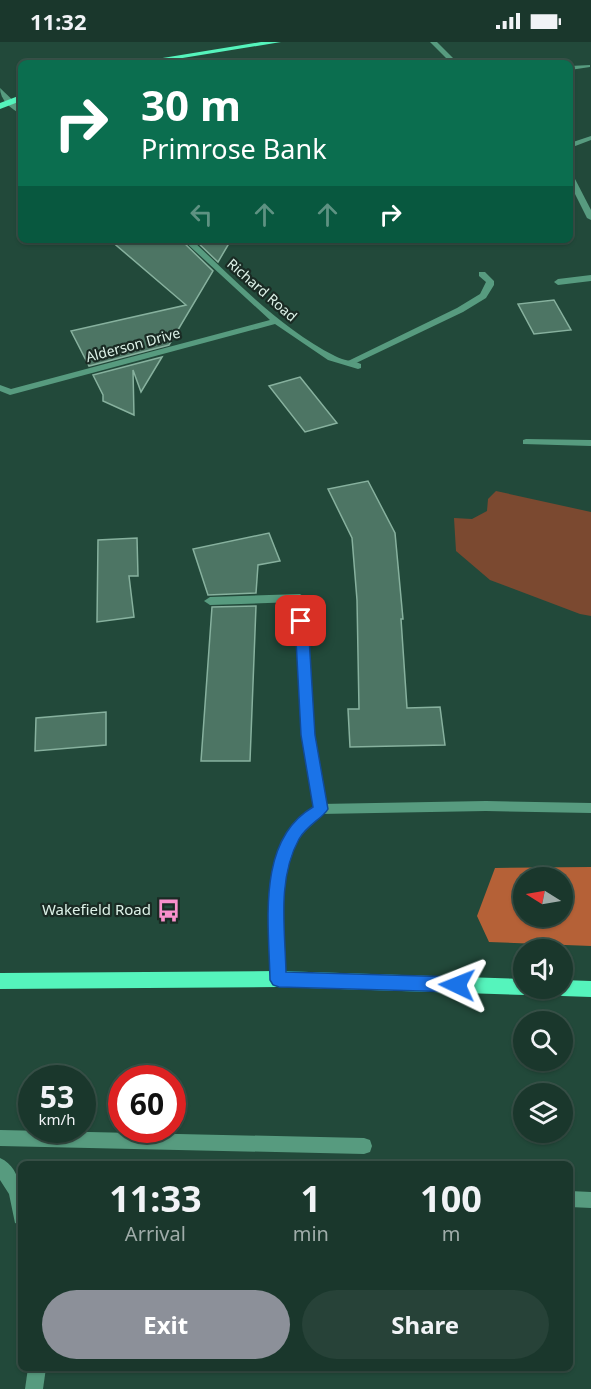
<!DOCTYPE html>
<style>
:root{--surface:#1a372c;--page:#274238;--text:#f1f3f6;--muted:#9faca9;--line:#385148;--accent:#8c9099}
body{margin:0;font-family:"Noto Sans",sans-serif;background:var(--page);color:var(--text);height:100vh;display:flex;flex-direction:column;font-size:22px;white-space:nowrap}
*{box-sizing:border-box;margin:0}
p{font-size:20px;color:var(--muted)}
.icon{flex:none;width:33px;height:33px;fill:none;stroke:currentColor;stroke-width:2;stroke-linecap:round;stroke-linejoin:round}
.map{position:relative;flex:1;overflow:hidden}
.drawer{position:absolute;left:18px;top:1119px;width:555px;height:210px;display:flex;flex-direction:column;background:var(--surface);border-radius:9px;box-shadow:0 2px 4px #0004,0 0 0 2px var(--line)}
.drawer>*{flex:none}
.top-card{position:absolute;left:18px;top:18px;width:555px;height:183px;border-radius:9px;box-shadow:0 2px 4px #0004,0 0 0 2px var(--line);background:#0b6e4f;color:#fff;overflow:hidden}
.needle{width:39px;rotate:281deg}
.controls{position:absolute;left:513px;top:825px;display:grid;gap:12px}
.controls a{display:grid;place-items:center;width:60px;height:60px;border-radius:50%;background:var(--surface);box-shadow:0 2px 4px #0004,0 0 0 2px var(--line);font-size:30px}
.speed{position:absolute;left:18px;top:1023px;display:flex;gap:12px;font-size:30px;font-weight:700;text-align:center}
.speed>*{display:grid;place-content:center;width:78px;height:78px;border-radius:50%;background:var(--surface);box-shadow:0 2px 4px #0004,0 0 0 2px var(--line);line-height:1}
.speed small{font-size:15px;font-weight:400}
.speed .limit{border:9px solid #d22;background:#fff;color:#111}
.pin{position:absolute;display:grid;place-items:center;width:51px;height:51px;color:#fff;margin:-26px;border-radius:12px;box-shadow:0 3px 9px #0006}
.me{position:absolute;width:66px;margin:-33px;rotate:272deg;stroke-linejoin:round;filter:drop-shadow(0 0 4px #0008)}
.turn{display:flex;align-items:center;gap:21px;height:126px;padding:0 24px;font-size:27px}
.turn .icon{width:78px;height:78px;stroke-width:2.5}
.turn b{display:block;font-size:42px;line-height:51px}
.lanes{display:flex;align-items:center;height:57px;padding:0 24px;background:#0003;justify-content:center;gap:30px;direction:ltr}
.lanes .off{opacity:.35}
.eta{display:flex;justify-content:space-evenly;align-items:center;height:102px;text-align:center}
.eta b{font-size:36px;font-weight:700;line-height:42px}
.cta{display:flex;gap:12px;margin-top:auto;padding:12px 24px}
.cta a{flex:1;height:69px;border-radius:36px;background:var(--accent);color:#fff;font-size:24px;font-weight:700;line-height:69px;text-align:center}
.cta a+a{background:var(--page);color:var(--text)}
.status{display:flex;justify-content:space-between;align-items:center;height:42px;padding:0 30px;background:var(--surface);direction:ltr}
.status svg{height:16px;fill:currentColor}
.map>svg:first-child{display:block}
.green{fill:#7b4930}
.forest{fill:#b56137;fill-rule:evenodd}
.building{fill:#4d7564;stroke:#87b19e;stroke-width:1.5}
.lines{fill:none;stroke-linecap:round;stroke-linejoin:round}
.lane{fill:#579b7f;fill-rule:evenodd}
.street{fill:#579b7f;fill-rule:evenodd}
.primary{fill:#55f4bc;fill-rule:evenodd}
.route{fill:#1a73e8;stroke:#114b97;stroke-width:1.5}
.labels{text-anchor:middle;stroke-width:4.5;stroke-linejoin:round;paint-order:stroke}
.far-street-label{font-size:14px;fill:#ddf2e8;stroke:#1a2b24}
.poi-label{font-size:15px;fill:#ddf2e8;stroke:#1a2b24;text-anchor:end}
</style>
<div class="status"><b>11:32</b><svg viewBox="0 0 49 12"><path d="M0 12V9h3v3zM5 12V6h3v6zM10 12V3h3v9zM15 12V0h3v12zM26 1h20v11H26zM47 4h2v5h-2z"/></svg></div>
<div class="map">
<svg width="591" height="1347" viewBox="0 0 591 1347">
<rect width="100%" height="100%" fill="#22493a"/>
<polygon class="green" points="496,449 591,470 591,574 580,572 490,538 456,509 454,476 472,477 487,469 488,457"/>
<path class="forest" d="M 591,825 L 591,904 L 489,900 L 477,874 L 495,826 ZM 524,836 L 562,836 L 562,874 L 524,874 Z"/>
<g class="building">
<polygon points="110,198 181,198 213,229 169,303 89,324 71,289 186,263"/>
<polygon points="195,198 231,198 218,220"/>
<polygon points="554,258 571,288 534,292 518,262"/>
<polygon points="162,315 141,350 133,328 134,373 103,359 103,353 93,333"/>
<polygon points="300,335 337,381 305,390 269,344"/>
<polygon points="368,439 395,491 403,577 401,577 407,666 440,665 445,703 350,705 348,667 359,667 357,558 352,496 328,447"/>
<polygon points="269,491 280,519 258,523 256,551 208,553 193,507"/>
<polygon points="137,496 138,534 129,534 134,575 97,580 98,498"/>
<polygon points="256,564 250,719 201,719 212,565"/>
<polygon points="106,670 106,703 35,709 36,676"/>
</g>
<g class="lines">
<g class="lane">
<polygon points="430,0 437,0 458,21 451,21"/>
<polygon points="590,23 590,25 570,28 570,24"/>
<polygon points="479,230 485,230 494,239 494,243 486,256 463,270 354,322 351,323 346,320 457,266 480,252 486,240 479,234"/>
<polygon points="526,397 591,398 591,404 523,402 523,398"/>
<polygon points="486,759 591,761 591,771 486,769 320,772 315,771 314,767 315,763 320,762"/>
<polygon points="0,1088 364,1096 370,1098 372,1104 370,1110 364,1112 0,1104"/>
<path d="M 0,1116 C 25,1127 21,1161 21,1183 L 15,1181 L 9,1152 L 0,1138 Z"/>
<polygon points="570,1149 591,1150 591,1166 570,1165"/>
<polygon points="28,1326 46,1326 43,1347 25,1347"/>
</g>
<g class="street">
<path d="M 0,46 L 21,66 L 21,72 C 11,67 0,58 0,46 Z"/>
<polygon points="591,94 591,98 570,106 570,101"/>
<polygon points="570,133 574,135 591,168 591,178 587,176 570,142"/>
<path d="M 183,198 L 192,198 C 236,239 280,286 335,314 C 343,319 353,318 361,322 L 361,326 L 358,327 L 328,318 L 275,282 L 10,353 L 0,349 L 0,343 L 11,347 L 270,278 Z"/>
<polygon points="591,233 591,239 558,243 554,240 558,237"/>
<path d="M 300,552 L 306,556 L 314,693 L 326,767 C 320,779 304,786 296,802 C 275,841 283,895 285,937 L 283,942 L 278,944 L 273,942 L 271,937 C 269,874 260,809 313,765 L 302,693 L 295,560 L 210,563 L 204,559 L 210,555 Z"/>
</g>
<g class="primary">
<polygon points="261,0 281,0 152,21 132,21"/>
<polygon points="21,53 21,59 0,67 0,61"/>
<polygon points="278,929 524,937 524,946 532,946 530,951 524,953 278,945 0,947 0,931"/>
<polygon points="562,938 591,939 591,955 562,954 556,952 553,946 562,946"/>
</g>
</g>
<path class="route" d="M 301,574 L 308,579 L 315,693 L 328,767 C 323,776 307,783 299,797 C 277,837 285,887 286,930 L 457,935 L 462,938 L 465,943 L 462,948 L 457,950 L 279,945 L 273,943 L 270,938 C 269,882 256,798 313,765 L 301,693 L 295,579 Z"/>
<defs>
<symbol id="bus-bare" viewBox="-9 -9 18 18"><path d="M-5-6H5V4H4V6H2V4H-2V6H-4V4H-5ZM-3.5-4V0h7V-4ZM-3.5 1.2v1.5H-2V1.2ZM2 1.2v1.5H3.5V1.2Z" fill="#f890cb" stroke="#1a2b24" stroke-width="2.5" paint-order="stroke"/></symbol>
</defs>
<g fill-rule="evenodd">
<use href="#bus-bare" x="152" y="852" width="33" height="33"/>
</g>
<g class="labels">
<g class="far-street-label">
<text transform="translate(262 248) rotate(41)" y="5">Richard Road</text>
<text transform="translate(133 303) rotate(-15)" y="5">Alderson Drive</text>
</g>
<g class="poi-label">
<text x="151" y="873">Wakefield Road</text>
</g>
</g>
</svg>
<div class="controls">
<a><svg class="needle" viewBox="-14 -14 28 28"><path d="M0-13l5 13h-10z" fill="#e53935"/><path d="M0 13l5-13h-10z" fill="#9faca9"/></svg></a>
<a><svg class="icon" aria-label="sound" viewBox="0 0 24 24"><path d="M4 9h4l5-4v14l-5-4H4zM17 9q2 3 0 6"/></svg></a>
<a><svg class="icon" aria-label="search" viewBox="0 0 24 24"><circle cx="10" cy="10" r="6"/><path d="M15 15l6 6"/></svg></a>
<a><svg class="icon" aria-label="layers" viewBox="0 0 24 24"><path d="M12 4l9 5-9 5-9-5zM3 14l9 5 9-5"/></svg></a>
</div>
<div class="speed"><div>53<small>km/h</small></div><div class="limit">60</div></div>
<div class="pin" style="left:301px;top:579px;background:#d93025"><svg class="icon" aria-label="arrive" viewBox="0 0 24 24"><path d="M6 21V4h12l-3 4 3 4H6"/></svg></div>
<svg class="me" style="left:457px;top:943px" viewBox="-20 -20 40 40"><path d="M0-17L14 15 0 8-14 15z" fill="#1a73e8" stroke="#fff" stroke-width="4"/></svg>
<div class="top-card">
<div class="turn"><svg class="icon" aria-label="right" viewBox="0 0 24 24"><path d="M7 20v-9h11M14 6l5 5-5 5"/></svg><div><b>30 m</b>Primrose Bank</div></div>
<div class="lanes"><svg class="icon off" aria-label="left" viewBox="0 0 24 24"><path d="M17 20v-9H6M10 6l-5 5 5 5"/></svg><svg class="icon off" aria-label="ahead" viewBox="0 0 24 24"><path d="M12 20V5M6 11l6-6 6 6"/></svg><svg class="icon off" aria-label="ahead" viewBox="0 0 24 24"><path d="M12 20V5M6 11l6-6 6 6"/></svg><svg class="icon" aria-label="right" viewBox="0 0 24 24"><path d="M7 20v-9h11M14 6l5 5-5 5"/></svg></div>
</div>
<section class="drawer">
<div class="eta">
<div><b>11:33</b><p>Arrival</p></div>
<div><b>1</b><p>min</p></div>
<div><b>100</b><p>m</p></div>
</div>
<div class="cta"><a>Exit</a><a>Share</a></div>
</section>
</div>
